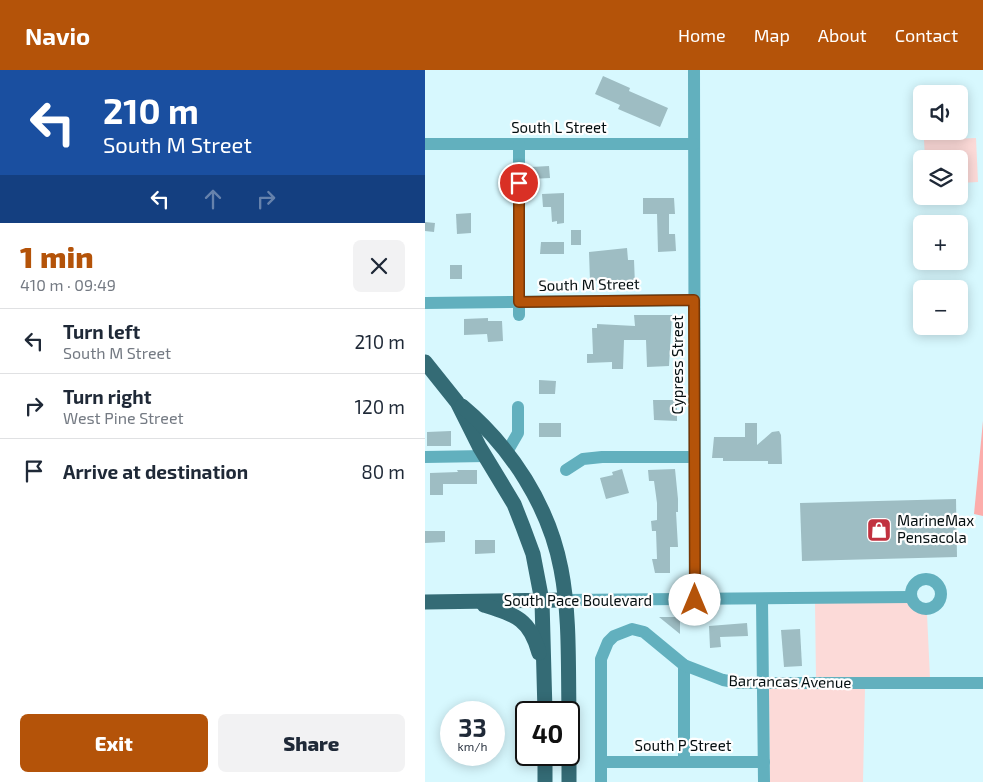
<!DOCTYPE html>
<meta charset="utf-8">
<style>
:root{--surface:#fff;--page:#f2f2f3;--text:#1f2937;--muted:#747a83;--line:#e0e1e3;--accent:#b45309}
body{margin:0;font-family:"Exo 2",sans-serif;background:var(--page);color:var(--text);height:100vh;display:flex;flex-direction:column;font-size:19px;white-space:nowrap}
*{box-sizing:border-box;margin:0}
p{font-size:16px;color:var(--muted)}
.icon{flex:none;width:28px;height:28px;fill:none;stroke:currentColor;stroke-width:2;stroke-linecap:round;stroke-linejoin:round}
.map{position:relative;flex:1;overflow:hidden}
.panel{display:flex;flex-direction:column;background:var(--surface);width:425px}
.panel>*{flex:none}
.banner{background:#1a4fa0;color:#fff;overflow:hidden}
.buttons{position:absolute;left:488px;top:15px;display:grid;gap:10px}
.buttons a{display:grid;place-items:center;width:55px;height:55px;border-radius:8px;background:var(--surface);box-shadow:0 2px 12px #0003;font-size:25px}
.speed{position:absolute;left:15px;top:631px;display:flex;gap:10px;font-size:25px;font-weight:700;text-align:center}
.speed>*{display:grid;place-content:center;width:65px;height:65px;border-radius:50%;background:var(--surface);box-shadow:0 2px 12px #0003;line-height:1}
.speed small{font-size:12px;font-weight:400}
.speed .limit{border:2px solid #111;border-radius:8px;background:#fff;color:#111}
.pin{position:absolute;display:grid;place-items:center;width:42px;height:42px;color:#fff;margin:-21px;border:2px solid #fff;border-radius:50%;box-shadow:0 1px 5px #0007}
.me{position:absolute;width:55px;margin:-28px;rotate:0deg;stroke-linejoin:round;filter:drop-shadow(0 0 4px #0008)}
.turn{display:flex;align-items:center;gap:18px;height:105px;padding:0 20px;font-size:22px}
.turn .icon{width:65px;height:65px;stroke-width:2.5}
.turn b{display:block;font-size:35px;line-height:42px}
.lanes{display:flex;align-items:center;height:48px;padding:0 20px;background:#0003;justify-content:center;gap:25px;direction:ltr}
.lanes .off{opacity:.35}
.round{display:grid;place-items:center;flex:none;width:52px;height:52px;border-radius:8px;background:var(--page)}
.headline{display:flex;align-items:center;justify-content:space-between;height:85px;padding:0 20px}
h1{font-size:30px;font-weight:800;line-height:38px;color:var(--accent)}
.button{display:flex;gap:10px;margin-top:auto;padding:10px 20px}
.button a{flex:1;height:58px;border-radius:8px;background:var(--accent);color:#fff;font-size:20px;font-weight:800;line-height:58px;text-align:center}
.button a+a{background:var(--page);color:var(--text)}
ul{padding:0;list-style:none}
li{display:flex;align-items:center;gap:15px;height:65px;padding:0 20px;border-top:1px solid var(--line)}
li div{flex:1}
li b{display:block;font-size:19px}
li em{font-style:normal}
header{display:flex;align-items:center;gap:30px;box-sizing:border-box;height:70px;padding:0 25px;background:var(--accent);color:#fff}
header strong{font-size:24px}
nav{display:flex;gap:28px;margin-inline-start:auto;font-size:18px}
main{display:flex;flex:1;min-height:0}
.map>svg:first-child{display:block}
.green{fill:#fcdad8}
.water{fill:#fcadab}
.building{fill:#9ebdc3}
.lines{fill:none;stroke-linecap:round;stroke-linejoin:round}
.minor{stroke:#62b0be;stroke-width:12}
.major{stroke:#346b75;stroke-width:15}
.route-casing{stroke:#753606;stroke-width:12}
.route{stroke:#b45309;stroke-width:9}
.labels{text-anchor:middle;stroke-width:4.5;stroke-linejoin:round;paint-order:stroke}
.street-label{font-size:15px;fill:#040e10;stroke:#fefefe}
.poi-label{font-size:15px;fill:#040e10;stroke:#fefefe;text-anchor:start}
</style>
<header>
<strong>Navio</strong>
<nav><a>Home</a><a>Map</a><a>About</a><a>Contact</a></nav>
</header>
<main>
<section class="panel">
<div class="banner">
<div class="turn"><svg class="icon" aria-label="left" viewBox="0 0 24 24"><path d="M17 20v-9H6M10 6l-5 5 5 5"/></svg><div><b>210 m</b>South M Street</div></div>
<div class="lanes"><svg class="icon" aria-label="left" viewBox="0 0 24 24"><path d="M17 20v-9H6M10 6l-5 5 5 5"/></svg><svg class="icon off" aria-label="ahead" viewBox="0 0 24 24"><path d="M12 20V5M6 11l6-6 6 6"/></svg><svg class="icon off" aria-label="right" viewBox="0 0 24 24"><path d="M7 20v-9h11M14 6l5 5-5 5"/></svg></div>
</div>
<div class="headline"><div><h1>1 min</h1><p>410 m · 09:49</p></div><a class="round"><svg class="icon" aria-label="close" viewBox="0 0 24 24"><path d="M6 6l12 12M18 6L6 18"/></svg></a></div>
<ul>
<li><svg class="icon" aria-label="left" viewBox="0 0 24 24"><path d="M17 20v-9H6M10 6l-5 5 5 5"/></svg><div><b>Turn left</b><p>South M Street</p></div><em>210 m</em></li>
<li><svg class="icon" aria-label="right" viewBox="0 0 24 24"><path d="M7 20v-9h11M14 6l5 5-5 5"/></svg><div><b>Turn right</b><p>West Pine Street</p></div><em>120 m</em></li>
<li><svg class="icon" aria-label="arrive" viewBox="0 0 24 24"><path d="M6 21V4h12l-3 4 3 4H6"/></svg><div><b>Arrive at destination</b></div><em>80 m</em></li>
</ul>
<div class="button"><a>Exit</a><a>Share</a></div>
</section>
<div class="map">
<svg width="558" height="712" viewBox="0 0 558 712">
<rect width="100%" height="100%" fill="#d7f8fe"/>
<g class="green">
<polygon points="551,68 553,112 534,113 534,89 500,89 499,70"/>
<polygon points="482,532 488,540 502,544 505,608 391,609 390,533"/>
<polygon points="440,618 438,712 345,712 344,619"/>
</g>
<polygon class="water" points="558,351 558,446 549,444"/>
<g class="building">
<polygon points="178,6 205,18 204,21 243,38 235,57 193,39 195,35 170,24"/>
<polygon points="124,96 125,108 106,109 106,97"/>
<polygon points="139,123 139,153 132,154 132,151 127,152 126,137 118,137 117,124"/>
<polygon points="218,128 249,128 250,144 244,144 244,164 250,164 251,181 233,182 232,144 218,144"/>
<polygon points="46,143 46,163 32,164 31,144"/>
<polygon points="0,152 10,153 9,162 0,161"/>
<rect x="146" y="160" width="10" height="15"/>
<polygon points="116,172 139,172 139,184 115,184"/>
<polygon points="202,178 203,190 209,190 210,215 192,216 192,210 165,211 164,182"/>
<rect x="25" y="195" width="12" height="14"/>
<polygon points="209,245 247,245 244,296 222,297 221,270 199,270 198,299 187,299 187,292 162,293 162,284 168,284 167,258 172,258 172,254 210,256"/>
<polygon points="63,248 63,251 77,251 78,271 63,272 62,264 39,265 39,249"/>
<polygon points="114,310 131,311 130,324 114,324"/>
<polygon points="228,330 252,330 252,351 229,350"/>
<rect x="114" y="353" width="22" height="14"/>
<polygon points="320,353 332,353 332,375 347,362 354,361 356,365 357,394 343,394 343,391 298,391 298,388 287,388 289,367 320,367"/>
<polygon points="26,361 26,376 2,376 2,362"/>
<polygon points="197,399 204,423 181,429 175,408 188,405 187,402"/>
<polygon points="250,399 253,429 253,442 251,442 253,477 245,477 245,503 230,503 227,489 232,489 231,461 227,461 226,451 232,450 232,433 229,411 224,411 223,400"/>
<polygon points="32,400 52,400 52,414 18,414 18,425 5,425 5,403 33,402"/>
<polygon points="531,429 532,487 377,491 375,433"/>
<polygon points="0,461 20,461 20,472 0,473"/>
<polygon points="50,470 70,470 70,483 50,484"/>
<polygon points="234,547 255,547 255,564"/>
<polygon points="322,553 323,566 295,567 296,577 285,578 284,556"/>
<polygon points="375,559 377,596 359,597 356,560"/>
</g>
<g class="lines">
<g class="minor">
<polyline points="269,0 270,530"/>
<polyline points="0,74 269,74"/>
<polyline points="94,74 94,245"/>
<polyline points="0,233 269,230"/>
<polyline points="82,382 93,363 93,337"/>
<polyline points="0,387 61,386"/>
<polyline points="141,400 158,389 177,387 269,387"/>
<circle cx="501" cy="524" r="15"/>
<polyline points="140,530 486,527"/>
<polyline points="337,530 339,712"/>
<polyline points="176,692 339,692"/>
<polyline points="259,692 259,595"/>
<polyline points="176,712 176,589 183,572 189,566 207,559 219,562 259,595 298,610 315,613 558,613"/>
</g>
<g class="major">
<polyline points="0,292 32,332 54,376 89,434 98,457 108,484 117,531 120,642"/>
<path d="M 37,336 C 86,377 124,436 136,499 C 145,545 143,595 144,642"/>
<polyline points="0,532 140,530"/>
<path d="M 59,535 C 91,545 105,549 114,583"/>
<polyline points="144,655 144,712"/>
<polyline points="120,712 120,685"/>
</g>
</g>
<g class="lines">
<defs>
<polyline id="route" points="94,113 94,232 269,230 270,530"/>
</defs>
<use href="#route" class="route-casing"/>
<use href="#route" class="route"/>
</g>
<defs>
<symbol id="shop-square" viewBox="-11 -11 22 22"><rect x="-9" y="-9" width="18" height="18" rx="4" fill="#c1313f" stroke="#fefefe"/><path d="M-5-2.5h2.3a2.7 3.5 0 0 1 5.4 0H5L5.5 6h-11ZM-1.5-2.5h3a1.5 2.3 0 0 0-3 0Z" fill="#fff"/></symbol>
</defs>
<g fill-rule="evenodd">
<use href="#shop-square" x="440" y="446" width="28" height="28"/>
</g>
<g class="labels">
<g class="street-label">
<text x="134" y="63">South L Street</text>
<text transform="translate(164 215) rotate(-1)" y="5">South M Street</text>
<text transform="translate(253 295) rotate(-90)" y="5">Cypress Street</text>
<text x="153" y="536">South Pace Boulevard</text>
<text transform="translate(365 612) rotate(1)" y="5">Barrancas Avenue</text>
<text x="258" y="681">South P Street</text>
</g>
<g class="poi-label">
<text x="472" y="456">MarineMax<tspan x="472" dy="17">Pensacola</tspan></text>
</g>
</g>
</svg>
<div class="buttons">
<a><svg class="icon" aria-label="sound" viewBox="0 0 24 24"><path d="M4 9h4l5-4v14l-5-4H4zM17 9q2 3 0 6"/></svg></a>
<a><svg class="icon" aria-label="layers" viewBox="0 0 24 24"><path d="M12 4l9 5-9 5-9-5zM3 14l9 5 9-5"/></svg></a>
<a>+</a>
<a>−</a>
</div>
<div class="speed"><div>33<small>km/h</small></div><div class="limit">40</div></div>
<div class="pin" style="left:94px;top:113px;background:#d93025"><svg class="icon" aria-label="arrive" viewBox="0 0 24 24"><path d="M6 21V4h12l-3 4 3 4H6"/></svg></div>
<svg class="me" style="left:270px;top:530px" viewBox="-20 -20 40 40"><circle r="19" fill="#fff"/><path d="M0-13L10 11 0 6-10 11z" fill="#b45309"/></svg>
</div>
</main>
